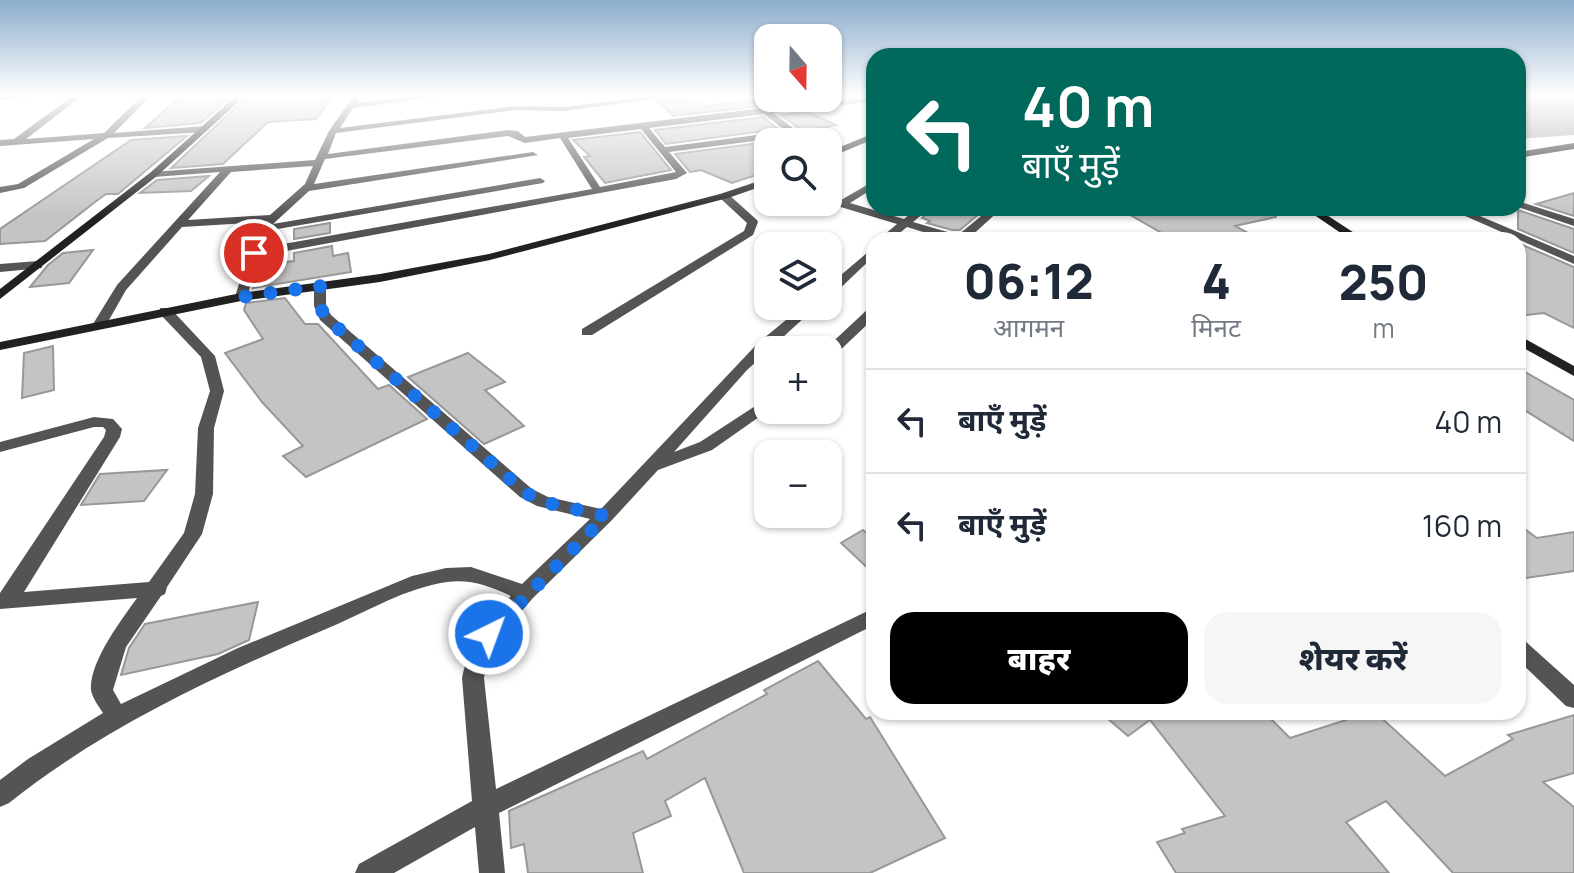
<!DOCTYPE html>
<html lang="hi">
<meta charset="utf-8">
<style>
:root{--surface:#fff;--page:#f6f6f7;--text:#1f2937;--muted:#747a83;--line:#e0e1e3;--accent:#000}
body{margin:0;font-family:Manrope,"Noto Sans Devanagari",sans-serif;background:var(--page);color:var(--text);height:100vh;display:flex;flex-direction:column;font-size:30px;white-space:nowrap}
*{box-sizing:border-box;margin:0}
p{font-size:26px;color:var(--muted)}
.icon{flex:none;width:44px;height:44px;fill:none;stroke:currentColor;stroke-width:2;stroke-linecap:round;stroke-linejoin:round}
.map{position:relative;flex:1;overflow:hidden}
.sheet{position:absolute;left:866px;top:232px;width:660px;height:488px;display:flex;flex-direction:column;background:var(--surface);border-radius:24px;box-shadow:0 2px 6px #0004}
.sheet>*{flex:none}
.hud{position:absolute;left:866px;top:48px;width:660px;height:168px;border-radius:24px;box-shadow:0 2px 6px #0004;background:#00695c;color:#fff;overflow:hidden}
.needle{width:52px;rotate:160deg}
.controls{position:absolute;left:754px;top:24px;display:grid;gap:16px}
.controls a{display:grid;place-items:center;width:88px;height:88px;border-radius:16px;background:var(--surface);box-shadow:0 2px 6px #0004;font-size:40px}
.pin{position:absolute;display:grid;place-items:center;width:68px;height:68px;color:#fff;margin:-34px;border:4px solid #fff;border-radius:50%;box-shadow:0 2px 8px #0007}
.me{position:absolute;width:88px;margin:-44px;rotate:42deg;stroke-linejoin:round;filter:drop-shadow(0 0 6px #0008)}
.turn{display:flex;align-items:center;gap:28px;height:168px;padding:0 24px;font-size:36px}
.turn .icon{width:104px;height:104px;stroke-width:2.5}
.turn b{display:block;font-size:56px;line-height:68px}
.eta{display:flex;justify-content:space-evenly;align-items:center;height:136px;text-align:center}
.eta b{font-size:48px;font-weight:800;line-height:56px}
.primary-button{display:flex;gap:16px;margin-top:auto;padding:16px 24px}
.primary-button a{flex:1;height:92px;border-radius:24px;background:var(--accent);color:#fff;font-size:32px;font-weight:800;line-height:92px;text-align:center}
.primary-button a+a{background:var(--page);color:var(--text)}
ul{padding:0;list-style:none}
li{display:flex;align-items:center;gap:24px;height:104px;padding:0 24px;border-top:2px solid var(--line)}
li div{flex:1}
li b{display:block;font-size:30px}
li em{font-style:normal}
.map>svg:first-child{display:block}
.water{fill:#a2a2a2}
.building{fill:#c4c4c4;stroke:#989898;stroke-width:2}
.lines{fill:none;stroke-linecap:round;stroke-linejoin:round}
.minor{fill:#545454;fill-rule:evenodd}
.secondary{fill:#212121;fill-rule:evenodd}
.route{stroke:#1a73e8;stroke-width:14;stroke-dasharray:0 25.2}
</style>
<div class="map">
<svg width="1574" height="873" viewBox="0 0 1574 873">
<rect width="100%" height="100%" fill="#fff"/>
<polygon class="water" points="1518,95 1574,95 1574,135 1518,139"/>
<g class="building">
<polygon points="196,95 232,95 201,123 145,128 181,96"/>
<polygon points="249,95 333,95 316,119 268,122 223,164 171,168"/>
<polygon points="694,95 705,106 772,98 785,103 673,116 658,101"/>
<polygon points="807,112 836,125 815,130 829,134 826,142 804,132 781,115"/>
<polygon points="763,117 778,129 666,144 655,130"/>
<polygon points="640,132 671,170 605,183 584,157 590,156 573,140"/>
<polygon points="187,136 118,194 106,194 95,202 45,241 0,244 0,229 131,140"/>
<polygon points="768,142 768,171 732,183 701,170 690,172 675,154"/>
<polygon points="209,176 191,191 140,193 157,180"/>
<polygon points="1574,193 1574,216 1536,204"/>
<polygon points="933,208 986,208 960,230 952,230 927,223 930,221 922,218"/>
<polygon points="1118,208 1275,208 1276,217 1235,226 1250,234 1219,240 1174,240"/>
<polygon points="1518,210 1574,229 1574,253 1518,229"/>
<polygon points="330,223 330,233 294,239 294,229"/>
<polygon points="1518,243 1574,267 1574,328 1544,313 1518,316"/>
<polygon points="332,246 333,256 348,253 351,272 253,288 260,265 294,261 294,253"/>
<polygon points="93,250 69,283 30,287 48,265 63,253"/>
<polygon points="285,298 305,324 318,324 378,389 389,385 427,419 306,477 283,456 303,446 262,402 225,353 263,339 244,310 246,303"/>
<polygon points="53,346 54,390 22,398 24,353"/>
<polygon points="468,353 505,382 485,390 524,426 484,444 408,377"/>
<polygon points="1518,368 1574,400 1574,441 1518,406"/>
<polygon points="167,470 144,501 81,505 100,474"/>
<polygon points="1518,524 1537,538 1574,532 1574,571 1518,579"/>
<polygon points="863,530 874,540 874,574 841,543"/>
<polygon points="258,602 249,640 218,654 121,675 129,648 145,624"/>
<polygon points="818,661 866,719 870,717 945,838 870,873 744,873 705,778 665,801 671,816 633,833 643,873 528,873 524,844 511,848 509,811 643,751 647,759 767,694 764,690"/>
<polygon points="1100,712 1264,712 1290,738 1346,720 1334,712 1375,712 1445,776 1513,739 1508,735 1574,715 1574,773 1543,782 1574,807 1574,873 1453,873 1386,801 1346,822 1389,873 1176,873 1157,842 1185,833 1182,829 1225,816 1150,720 1128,736"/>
</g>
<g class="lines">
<g class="minor">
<polygon points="36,95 32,97 0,100 0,96"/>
<polygon points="74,95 83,95 26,139 104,133 143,95 152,95 114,133 205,126 209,129 205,132 108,138 24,188 0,193 0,187 18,184 94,139 0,146 0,140 14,139"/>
<path d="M 354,95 L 362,95 L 357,103 L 423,95 L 449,95 L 353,108 L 340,128 L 515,106 L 564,107 L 658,95 L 682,95 L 564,111 L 515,110 L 336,133 L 328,154 L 508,130 L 518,131 L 525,137 L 763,108 L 874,97 L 874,101 L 773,113 L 802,135 L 818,142 L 805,142 L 792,136 L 669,152 L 687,173 L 676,179 L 259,256 L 247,297 L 241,301 L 235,297 L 256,229 L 263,222 L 182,227 L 126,290 L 105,327 L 95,327 L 93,324 L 117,285 L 220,172 L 154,177 L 149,174 L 151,172 L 315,160 L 329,131 ZM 764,114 L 786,131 L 665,147 L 649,128 ZM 641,129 L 676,172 L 600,187 L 568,138 ZM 508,136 L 525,143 L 560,138 L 592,189 L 261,248 L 266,231 L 543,183 L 545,181 L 540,178 L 273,224 L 309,191 L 538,155 L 533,152 L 314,184 L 325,159 ZM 313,166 L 305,184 L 270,215 L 188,220 L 231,172 Z"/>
<polygon points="828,143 844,148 845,150 841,153 828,149"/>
<polygon points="874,181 874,188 850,203 904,219 918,208 930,208 913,222 958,235 991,208 1002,208 967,240 949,240 907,227 891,240 878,240 897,224 824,202 828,202 828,197 841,200"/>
<polygon points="720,194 728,194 757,220 758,222 753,235 592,335 582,335 582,329 744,231 747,223 720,198"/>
<polygon points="1518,201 1574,219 1574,226 1518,207"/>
<polygon points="1447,208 1461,208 1574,256 1574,264"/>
<polygon points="874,247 874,256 832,296 828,297 828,286"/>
<polygon points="38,261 42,262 42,268 0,272 0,264"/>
<path d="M 320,282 L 326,286 L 326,306 L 331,315 L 532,489 L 548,497 L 601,509 L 758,343 L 803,306 L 817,306 L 747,370 L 674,452 L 700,442 L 763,401 L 768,399 L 769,410 L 712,450 L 658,470 L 612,520 L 533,598 L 497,639 L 488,658 L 484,678 L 496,789 L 874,608 L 874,625 L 499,813 L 505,873 L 479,873 L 475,827 L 394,873 L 355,873 L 359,864 L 472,801 L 462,678 C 469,644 487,621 511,596 C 489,586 471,579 447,582 C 406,588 370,610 333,626 C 218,675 107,725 9,803 L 0,807 L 0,780 L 28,759 L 103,713 C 99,707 92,697 91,690 C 89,662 122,619 137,598 L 0,609 L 0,593 L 104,437 L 106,430 L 103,427 L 94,427 L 0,452 L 0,442 L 94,417 L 113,419 L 122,429 L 120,437 L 24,592 L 149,582 L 184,533 L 195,494 L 198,428 L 210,391 L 201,357 L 160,314 L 160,308 L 170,308 L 215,356 L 224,391 L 214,428 L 213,494 L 202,534 L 167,587 L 165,594 L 161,596 L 126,647 L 113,690 L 121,704 L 238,648 L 412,576 L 446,568 L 471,567 L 522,584 L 590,519 L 537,506 L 520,497 L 320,320 L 314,306 L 314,286 Z"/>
<polygon points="874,307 874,318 833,357 828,358 828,350 824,350 869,308"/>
<polygon points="1518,639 1525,641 1574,685 1574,708 1566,706 1518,660"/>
</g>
<g class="secondary">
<polygon points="237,95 246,95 157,176 0,299 0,289 151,172"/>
<polygon points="874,133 874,139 828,158 828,152"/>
<polygon points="1574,143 1574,149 1518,158 1518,152"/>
<polygon points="768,178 768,184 728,198 490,260 380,282 241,301 0,350 0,342 241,293 380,274 489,254 720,194"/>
<polygon points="1304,208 1316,208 1365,240 1351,240"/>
<polygon points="1518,335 1574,366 1574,376 1518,345"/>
</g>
</g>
<linearGradient id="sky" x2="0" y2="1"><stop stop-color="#8cadcc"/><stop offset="0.44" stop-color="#fff"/><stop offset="1" stop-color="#fff" stop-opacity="0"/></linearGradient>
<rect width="1574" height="217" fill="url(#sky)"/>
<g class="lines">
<polyline class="route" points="254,253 241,297 320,286 320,306 325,317 526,493 543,502 606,516 489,634"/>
</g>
</svg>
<div class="controls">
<a><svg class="needle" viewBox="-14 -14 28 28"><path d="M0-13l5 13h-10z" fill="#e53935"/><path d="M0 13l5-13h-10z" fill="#747a83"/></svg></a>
<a><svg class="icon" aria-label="search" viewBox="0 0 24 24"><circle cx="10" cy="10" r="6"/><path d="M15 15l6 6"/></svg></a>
<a><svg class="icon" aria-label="layers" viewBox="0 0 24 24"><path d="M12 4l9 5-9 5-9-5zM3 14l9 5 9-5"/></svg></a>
<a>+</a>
<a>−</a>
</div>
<div class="pin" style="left:254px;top:253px;background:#d93025"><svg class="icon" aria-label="arrive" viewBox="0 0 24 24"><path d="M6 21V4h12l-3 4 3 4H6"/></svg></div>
<svg class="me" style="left:489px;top:634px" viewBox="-20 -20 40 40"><circle r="17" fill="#1a73e8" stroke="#fff" stroke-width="3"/><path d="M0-11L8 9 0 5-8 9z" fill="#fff"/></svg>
<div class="hud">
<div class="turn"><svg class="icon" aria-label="left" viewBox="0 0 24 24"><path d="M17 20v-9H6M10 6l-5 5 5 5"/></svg><div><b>40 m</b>बाएँ मुड़ें</div></div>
</div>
<section class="sheet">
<div class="eta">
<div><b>06:12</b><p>आगमन</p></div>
<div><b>4</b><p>मिनट</p></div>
<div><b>250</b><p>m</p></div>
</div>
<ul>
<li><svg class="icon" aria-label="left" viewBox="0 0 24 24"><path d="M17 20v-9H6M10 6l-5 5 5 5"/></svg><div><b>बाएँ मुड़ें</b></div><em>40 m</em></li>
<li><svg class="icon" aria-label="left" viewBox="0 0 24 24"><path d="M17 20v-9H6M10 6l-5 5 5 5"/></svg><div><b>बाएँ मुड़ें</b></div><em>160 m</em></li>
</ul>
<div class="primary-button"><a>बाहर</a><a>शेयर करें</a></div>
</section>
</div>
